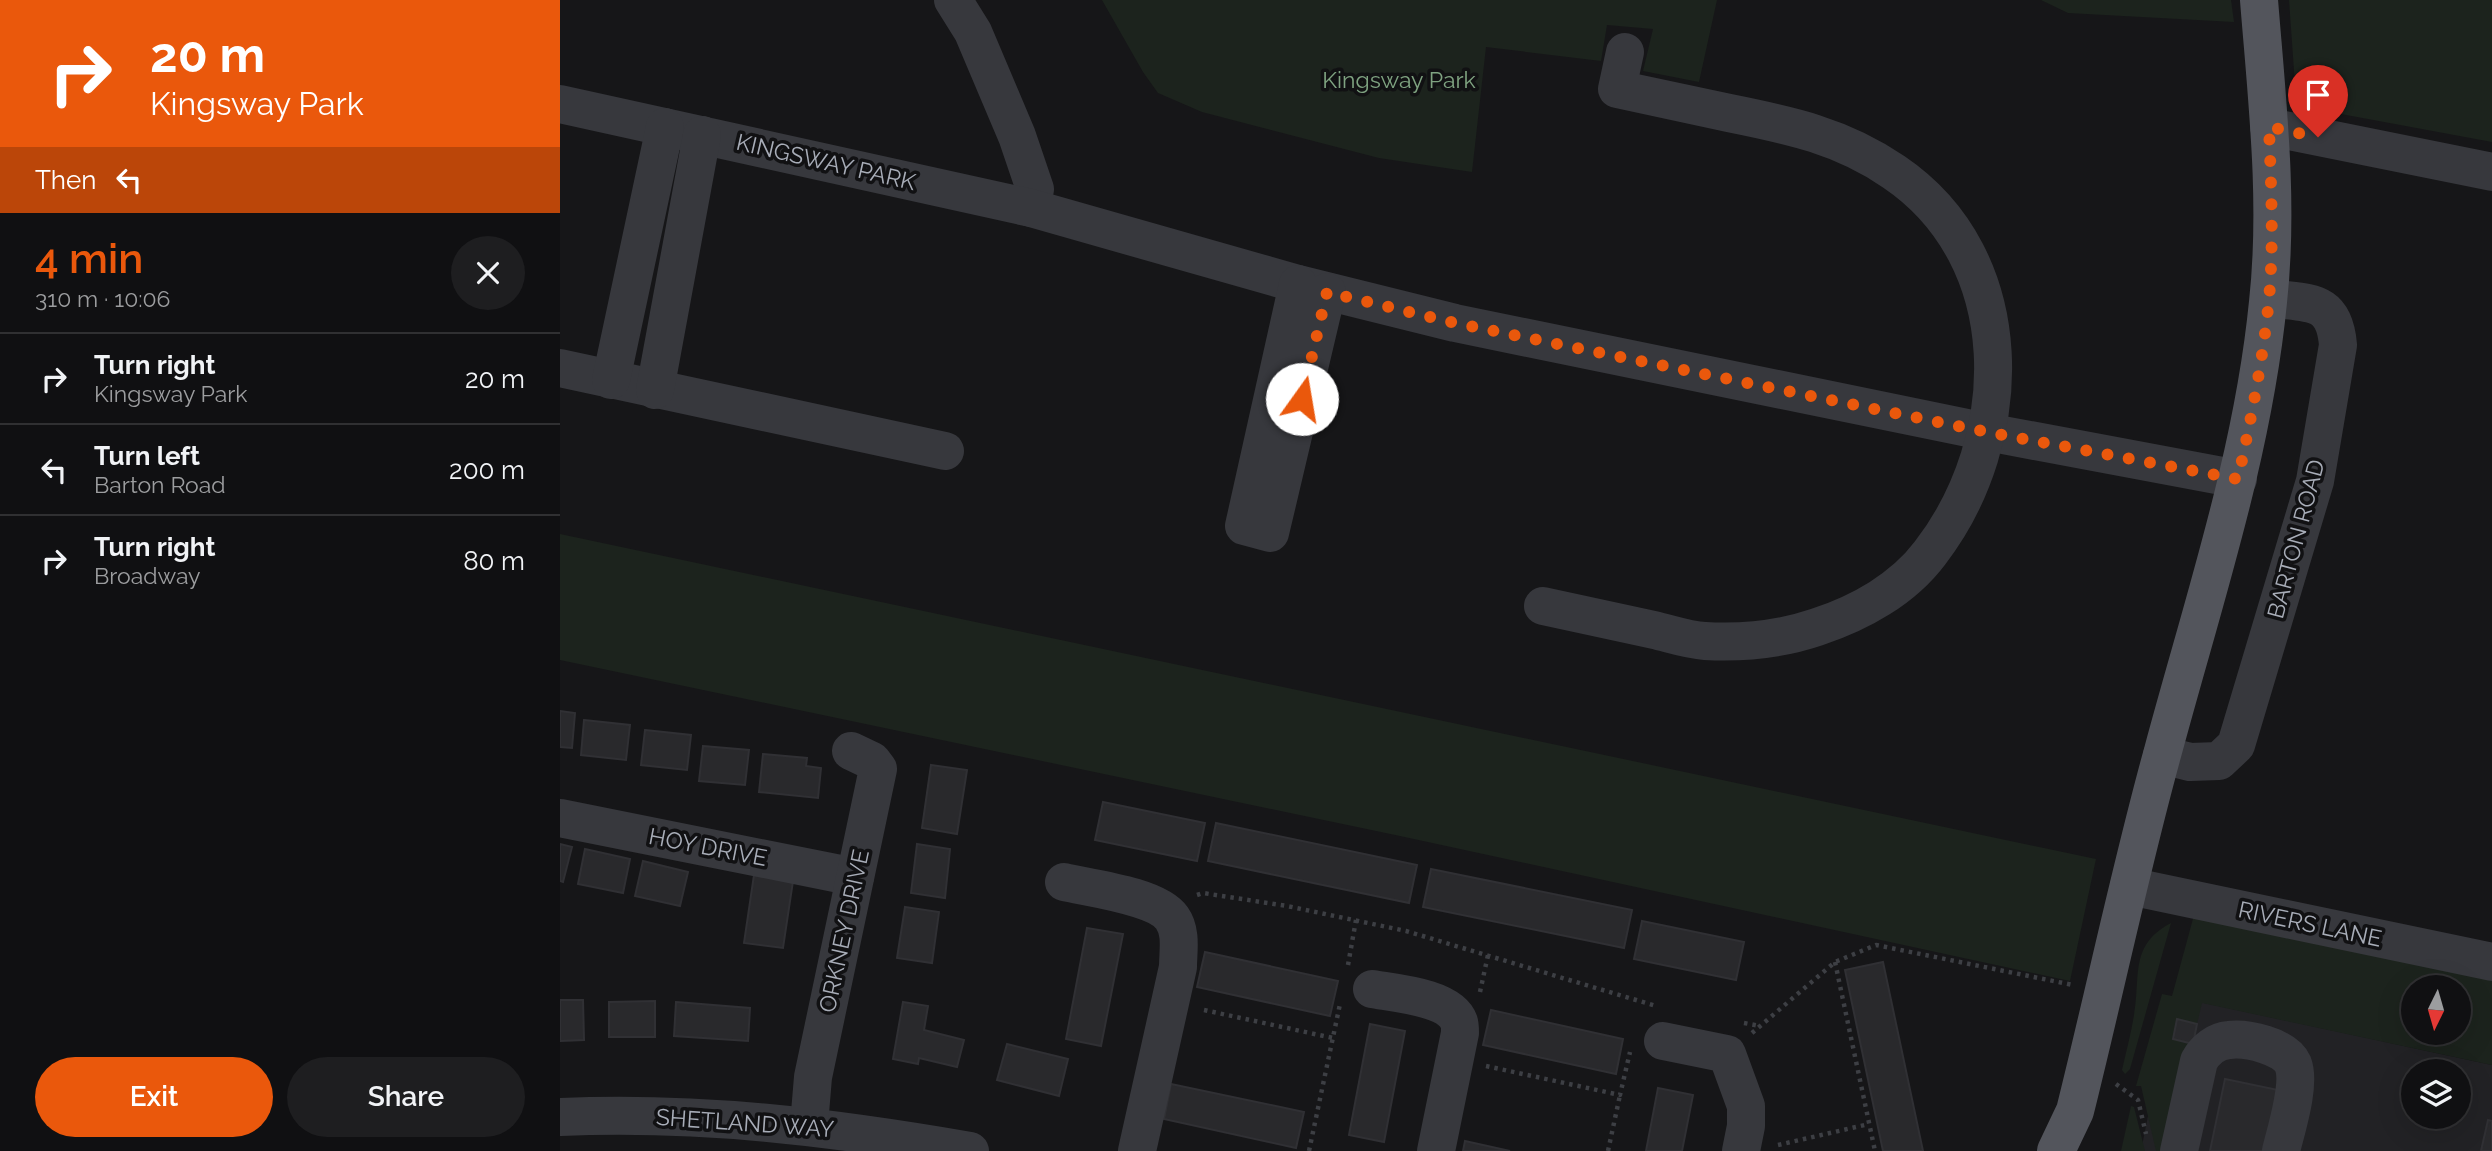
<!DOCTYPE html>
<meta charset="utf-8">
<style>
:root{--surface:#101012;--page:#1e1e20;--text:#f1f3f6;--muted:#9c9d9f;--line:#303032;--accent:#ea580c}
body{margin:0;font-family:Raleway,sans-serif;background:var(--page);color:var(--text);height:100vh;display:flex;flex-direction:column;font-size:26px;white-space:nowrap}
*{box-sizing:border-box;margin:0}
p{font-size:23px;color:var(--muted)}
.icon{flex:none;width:38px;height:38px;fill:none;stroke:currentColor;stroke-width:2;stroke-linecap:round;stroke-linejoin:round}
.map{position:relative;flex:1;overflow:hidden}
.drawer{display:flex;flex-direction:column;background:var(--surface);width:560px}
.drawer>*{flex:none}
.top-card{background:#ea580c;color:#fff;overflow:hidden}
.needle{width:46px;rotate:185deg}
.controls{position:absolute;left:1841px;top:975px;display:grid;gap:14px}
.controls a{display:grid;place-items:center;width:70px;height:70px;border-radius:50%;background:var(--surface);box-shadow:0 7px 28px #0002,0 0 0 2px var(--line);font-size:35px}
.pin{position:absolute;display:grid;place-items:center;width:60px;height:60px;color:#fff;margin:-72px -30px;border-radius:50% 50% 50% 0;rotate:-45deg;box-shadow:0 0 7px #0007}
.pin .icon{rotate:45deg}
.me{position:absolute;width:77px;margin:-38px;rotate:13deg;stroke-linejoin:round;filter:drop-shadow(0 0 5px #0008)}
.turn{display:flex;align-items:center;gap:24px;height:147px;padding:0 35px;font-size:32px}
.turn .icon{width:91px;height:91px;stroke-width:2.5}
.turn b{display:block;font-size:49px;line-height:60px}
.then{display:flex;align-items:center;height:66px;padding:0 35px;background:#0003;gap:14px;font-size:26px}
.round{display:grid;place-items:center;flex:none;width:74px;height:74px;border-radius:37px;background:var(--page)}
.head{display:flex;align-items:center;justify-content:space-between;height:119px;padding:0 35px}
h1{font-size:42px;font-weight:600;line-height:52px;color:var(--accent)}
.cta{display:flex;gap:14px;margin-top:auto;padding:14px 35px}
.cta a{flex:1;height:80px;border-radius:42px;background:var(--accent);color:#fff;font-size:28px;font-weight:600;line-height:80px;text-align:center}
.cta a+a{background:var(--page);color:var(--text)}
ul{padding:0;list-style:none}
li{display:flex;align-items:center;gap:21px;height:91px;padding:0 35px;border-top:2px solid var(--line)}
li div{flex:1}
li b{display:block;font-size:26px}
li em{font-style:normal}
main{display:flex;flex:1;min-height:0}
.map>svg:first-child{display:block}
.built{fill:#222225;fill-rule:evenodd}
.green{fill:#1c231d;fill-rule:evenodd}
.building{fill:#29292c;stroke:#303034;stroke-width:2}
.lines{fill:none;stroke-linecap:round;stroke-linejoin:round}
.path{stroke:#3d3f44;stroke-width:4.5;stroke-dasharray:3.5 5;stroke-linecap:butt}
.minor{stroke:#37383d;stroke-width:38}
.major{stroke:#53555c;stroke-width:38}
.route{stroke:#ea580c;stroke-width:12;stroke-dasharray:0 21.6}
.labels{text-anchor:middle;stroke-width:7;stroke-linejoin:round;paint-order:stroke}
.park-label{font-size:23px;fill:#7fa381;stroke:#111113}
.street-label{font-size:23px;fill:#a8adb8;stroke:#111113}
</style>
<main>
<section class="drawer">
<div class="top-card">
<div class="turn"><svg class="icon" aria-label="right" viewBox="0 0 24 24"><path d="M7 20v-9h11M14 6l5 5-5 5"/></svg><div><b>20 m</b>Kingsway Park</div></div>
<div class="then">Then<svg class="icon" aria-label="left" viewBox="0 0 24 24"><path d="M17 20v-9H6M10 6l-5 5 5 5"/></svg></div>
</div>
<div class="head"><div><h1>4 min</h1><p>310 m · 10:06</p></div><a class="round"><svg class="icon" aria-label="close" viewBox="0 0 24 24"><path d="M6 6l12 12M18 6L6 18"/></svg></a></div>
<ul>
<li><svg class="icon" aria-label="right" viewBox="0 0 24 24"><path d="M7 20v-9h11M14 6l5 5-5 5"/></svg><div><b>Turn right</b><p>Kingsway Park</p></div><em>20 m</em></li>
<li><svg class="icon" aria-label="left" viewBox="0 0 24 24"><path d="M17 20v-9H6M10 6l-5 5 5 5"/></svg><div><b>Turn left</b><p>Barton Road</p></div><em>200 m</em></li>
<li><svg class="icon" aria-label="right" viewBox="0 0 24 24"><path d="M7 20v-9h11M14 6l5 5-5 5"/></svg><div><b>Turn right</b><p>Broadway</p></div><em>80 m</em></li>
</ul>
<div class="cta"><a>Exit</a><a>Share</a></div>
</section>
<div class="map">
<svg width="1932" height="1151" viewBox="0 0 1932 1151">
<rect width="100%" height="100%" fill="#161618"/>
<path class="built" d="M 1612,996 L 1932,1065 L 1932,1151 L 1581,1151 ZM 1853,1071 L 1899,1071 L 1899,1116 L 1853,1116 Z"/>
<g class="green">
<polygon points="542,0 1157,0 1139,82 1083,71 1093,29 1047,25 1041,61 926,47 912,172 819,158 642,112 598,93 583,72"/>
<polygon points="1481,0 1671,0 1674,22 1508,13"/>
<polygon points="1729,0 1932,0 1932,142 1754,109 1740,99 1735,85"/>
<polygon points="0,534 1536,859 1510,981 840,836 0,660"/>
<path d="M 1634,915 L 1932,977 L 1932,1065 L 1642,1003 L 1637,1024 L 1617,1020 L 1613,1039 L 1633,1044 L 1611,1151 L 1596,1151 L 1581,1086 L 1576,1086 L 1602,994 L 1612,996 ZM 1853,987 L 1899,987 L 1899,1032 L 1853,1032 Z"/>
<path d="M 1611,923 L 1570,1069 L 1565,1074 L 1562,1070 C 1566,1052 1571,1034 1574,1015 C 1581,976 1569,945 1611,923 Z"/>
<polygon points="1571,1106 1574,1107 1585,1151 1561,1151"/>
</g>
<g class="building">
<polygon points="0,711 15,713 12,748 0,747"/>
<polygon points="24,720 70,725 66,760 21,755"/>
<polygon points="85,730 131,735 127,770 81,765"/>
<polygon points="143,746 189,750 185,785 139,781"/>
<polygon points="203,754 247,758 246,766 261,768 258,798 199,792"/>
<polygon points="371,765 407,770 397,834 362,828"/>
<polygon points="543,802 645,823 637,861 535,840"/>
<polygon points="656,823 857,865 849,903 648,861"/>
<polygon points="0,844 12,847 3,882 0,881"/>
<polygon points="357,844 390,849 385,898 351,893"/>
<polygon points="25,849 70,859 63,893 18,884"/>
<polygon points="83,861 128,872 120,906 75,896"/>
<polygon points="871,869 1072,910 1064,948 863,907"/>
<polygon points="194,875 233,881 223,948 184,943"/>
<polygon points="345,907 379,912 372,963 337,958"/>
<polygon points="1082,921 1184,942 1176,980 1074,959"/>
<polygon points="527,928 563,934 541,1046 506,1039"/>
<polygon points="645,952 778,981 770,1016 637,987"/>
<polygon points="1323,962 1363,1151 1323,1151 1285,970"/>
<polygon points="0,1000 23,1000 24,1040 0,1041"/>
<polygon points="95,1001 95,1037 49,1037 49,1002"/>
<polygon points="116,1002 190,1008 188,1041 114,1036"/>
<polygon points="343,1002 368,1006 364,1030 404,1040 397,1067 359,1058 358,1064 333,1059"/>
<polygon points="931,1010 1063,1039 1056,1074 923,1045"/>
<polygon points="1617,1019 1637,1024 1633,1044 1613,1039"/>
<polygon points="810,1024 845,1031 824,1142 789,1135"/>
<polygon points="447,1044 508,1059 499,1096 437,1080"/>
<polygon points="1665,1079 1718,1090 1706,1151 1650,1151"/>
<polygon points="611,1084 744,1112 736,1148 604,1119"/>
<polygon points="1098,1088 1133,1095 1122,1151 1086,1151"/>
<polygon points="1928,1120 1932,1121 1932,1151 1921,1151"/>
<polygon points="905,1141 950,1151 903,1151"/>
</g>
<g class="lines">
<g class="path">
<polyline points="637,895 643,893 727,906 846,931 1096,1006"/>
<polyline points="1275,962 1315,1151"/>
<polyline points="788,965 796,920"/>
<polyline points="920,992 928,955"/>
<polyline points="644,1010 773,1038"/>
<polyline points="1184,1023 1200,1026"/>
<polyline points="1192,1033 1275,962 1316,945 1513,985"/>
<polyline points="926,1066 1060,1095 1070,1052"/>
<polyline points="1556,1084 1578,1100 1586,1134"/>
<polyline points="1218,1145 1309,1124"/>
<polyline points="749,1151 780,1004"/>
<polyline points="1048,1151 1060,1095"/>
</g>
<g class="minor">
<polyline points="393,0 413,32 457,136 475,189 471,208"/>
<polyline points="0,104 471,208 738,284 895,323 1427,432 1678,479"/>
<polyline points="1709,127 1932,172"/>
<polyline points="738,284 684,526 710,533 767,292"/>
<polyline points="0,368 385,451"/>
<polyline points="51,380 105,127"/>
<polyline points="95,390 142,135"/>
<path d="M 983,606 C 1020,614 1057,622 1094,630 C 1111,634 1128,640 1145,641 C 1182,643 1222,639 1257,627 C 1300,613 1343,589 1370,553 C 1458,439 1461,258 1334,172 C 1282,136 1229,125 1169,113 C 1131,105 1094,97 1057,89 L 1065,52"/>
<path d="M 1602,755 L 1630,762 L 1659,761 L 1676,745 L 1755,481 L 1778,345 C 1774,297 1748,304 1709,298"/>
<polyline points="0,818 295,877"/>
<path d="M 504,882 C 530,888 597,896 612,918 C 622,932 618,951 618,967 L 577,1151"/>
<polyline points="1569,886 1932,962"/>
<path d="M 812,989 C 834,993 890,997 899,1022 C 900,1025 900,1029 900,1033 L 876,1151"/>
<polyline points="1103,1041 1167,1054 1186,1106 1186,1126 1181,1151"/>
<path d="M 0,1117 C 141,1111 271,1127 410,1151"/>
<polyline points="249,1125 253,1077 318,769 312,761 291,751"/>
<path d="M 1619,1151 L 1639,1061 C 1645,1050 1656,1041 1669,1040 C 1687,1038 1725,1046 1733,1064 C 1741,1084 1726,1130 1721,1151"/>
</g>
<path class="major" d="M 1496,1151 L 1515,1111 C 1545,991 1570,870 1603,751 C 1643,602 1693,455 1708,302 C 1719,202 1707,100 1699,0"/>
</g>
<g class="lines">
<path class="route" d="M 742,399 L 767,292 L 895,323 L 1427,432 L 1678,479 C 1691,419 1703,360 1709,299 C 1714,242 1711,184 1709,127 L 1758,137"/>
</g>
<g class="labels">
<g class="park-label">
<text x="839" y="88">Kingsway Park</text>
</g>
<g class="street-label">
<text transform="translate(266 162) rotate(13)" y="8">KINGSWAY PARK</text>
<text transform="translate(1736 539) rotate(-75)" y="8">BARTON ROAD</text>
<text transform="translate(148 847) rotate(11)" y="8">HOY DRIVE</text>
<text transform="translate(1750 924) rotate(12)" y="8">RIVERS LANE</text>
<text transform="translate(284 931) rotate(-78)" y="8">ORKNEY DRIVE</text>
<text transform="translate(185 1123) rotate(4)" y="8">SHETLAND WAY</text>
</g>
</g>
</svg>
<div class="controls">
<a><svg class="needle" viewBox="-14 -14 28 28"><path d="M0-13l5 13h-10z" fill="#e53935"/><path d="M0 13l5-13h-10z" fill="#9c9d9f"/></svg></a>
<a><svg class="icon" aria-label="layers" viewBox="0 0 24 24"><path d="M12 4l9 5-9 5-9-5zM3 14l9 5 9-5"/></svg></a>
</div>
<div class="pin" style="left:1758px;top:137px;background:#d93025"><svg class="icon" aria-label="arrive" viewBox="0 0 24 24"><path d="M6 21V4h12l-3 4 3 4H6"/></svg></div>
<svg class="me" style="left:742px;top:399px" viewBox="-20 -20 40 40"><circle r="19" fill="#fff"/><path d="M0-13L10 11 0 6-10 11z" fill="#ea580c"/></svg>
</div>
</main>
